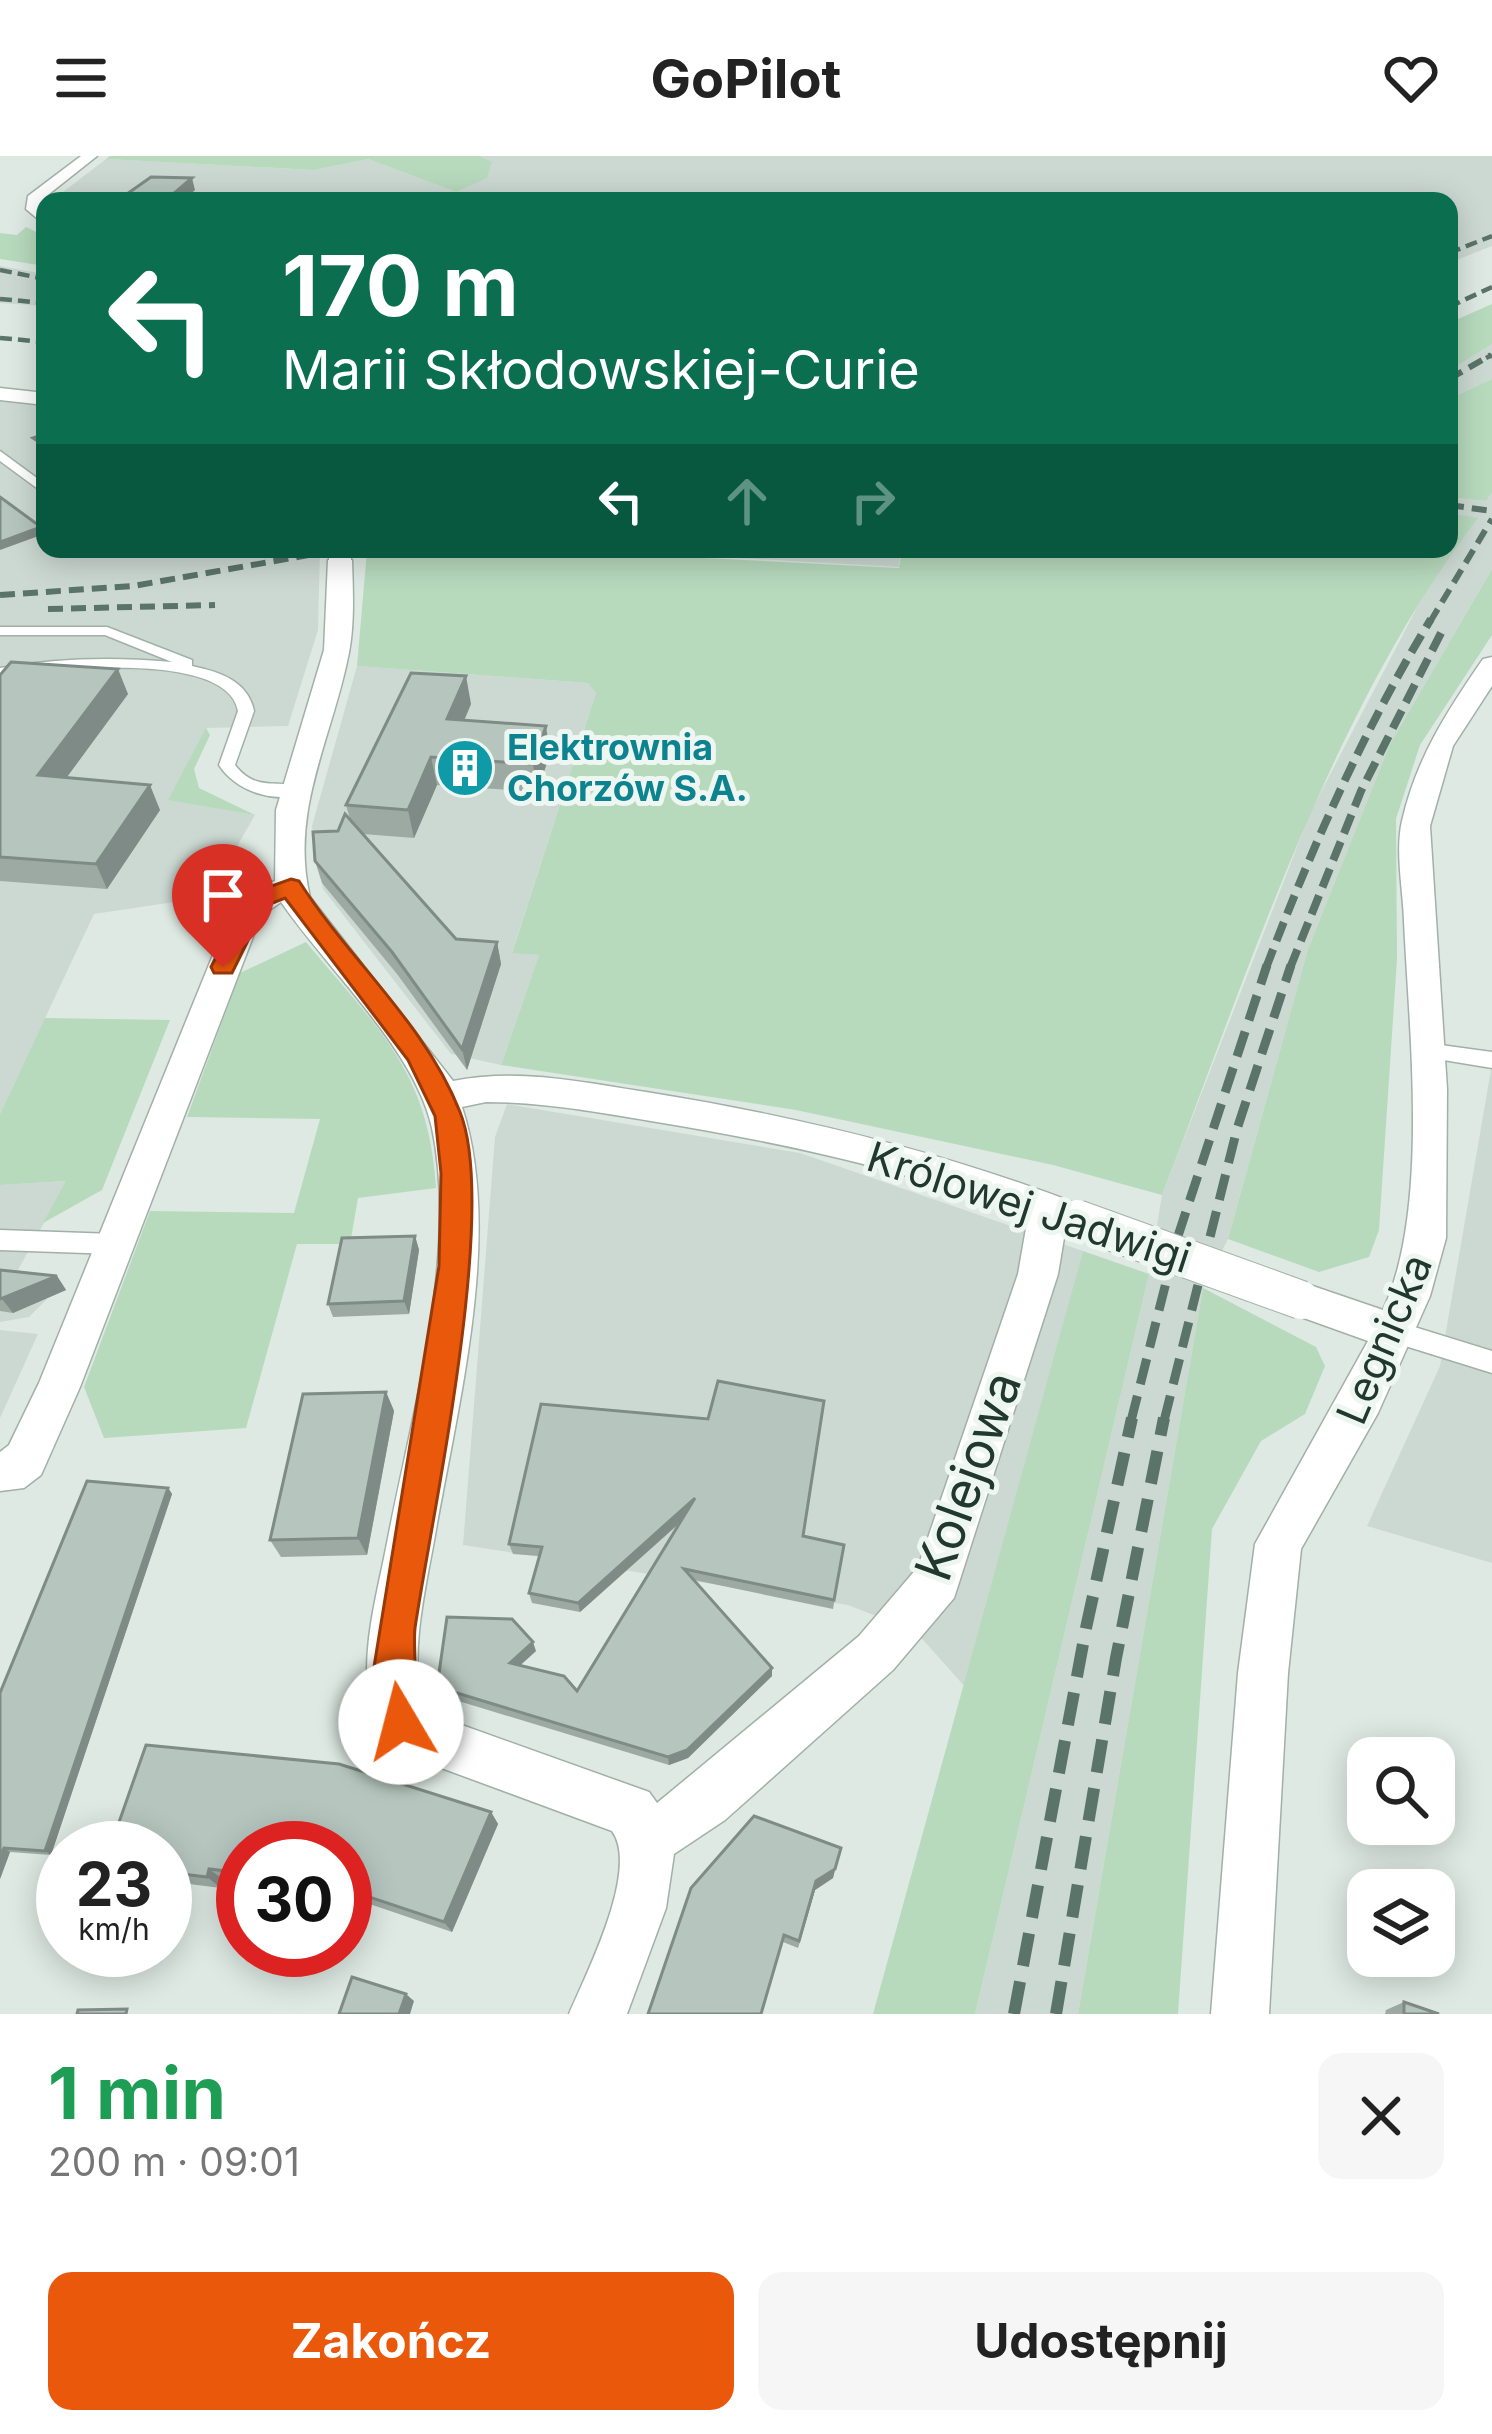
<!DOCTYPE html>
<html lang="pl">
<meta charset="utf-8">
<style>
:root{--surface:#fff;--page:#f6f6f6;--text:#222;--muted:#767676;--accent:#ea580c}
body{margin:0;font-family:Inter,sans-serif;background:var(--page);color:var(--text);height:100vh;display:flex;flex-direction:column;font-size:45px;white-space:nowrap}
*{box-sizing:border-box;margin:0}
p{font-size:39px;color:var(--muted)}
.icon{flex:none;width:66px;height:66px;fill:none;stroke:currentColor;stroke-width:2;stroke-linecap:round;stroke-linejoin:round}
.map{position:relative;height:1858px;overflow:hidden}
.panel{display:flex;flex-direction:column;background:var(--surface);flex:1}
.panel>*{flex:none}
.banner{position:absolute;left:36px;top:36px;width:1422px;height:366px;border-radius:24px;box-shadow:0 6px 30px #0003;background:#0b6e4f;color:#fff;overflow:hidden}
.buttons{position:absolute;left:1347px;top:1581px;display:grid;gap:24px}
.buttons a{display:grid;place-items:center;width:108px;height:108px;border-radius:24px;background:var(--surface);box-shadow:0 6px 30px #0003;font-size:60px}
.speed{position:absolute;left:36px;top:1665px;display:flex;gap:24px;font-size:60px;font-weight:700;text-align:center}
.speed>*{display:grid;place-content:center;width:156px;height:156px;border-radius:50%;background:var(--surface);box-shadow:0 6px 30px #0003;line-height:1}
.speed small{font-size:30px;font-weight:400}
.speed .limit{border:18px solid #d22;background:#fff;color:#111}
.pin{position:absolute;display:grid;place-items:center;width:102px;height:102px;color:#fff;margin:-123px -51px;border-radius:50% 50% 50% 0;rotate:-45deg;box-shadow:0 0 12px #0007}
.pin .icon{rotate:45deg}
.me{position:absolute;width:132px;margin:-66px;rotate:352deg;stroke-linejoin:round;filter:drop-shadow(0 0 9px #0008)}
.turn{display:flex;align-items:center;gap:42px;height:252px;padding:0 48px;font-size:54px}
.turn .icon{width:156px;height:156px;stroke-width:2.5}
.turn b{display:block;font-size:84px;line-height:102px}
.lanes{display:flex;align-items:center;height:114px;padding:0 48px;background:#0003;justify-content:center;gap:60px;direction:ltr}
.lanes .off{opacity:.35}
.round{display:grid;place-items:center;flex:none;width:126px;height:126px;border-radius:24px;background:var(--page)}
.head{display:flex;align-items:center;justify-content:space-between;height:204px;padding:0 48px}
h1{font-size:72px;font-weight:700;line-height:90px;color:#1e9e55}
.primary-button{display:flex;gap:24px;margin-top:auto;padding:24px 48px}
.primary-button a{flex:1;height:138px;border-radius:24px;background:var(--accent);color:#fff;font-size:48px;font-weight:700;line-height:138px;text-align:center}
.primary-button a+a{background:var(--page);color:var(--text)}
header{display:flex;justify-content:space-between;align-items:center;height:156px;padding:0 48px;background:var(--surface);font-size:54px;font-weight:700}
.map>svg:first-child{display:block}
.built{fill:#ccd9d2}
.green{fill:#b7dabd}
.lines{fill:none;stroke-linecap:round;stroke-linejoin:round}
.service-casing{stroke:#a1b0a9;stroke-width:3}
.minor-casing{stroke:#a1b0a9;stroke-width:3}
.service{fill:#fff;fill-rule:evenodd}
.minor{fill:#fff;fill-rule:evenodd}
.rail-far4{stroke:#5a746a;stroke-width:4.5;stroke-dasharray:12 6;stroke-linecap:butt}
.rail-far3{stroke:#5a746a;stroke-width:6;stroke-dasharray:15 8;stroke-linecap:butt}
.rail-far2{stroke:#5a746a;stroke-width:8;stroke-dasharray:20 9;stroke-linecap:butt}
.rail-far1{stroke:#5a746a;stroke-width:9;stroke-dasharray:26 12;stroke-linecap:butt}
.rail{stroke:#5a746a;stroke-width:12;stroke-dasharray:33 16;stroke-linecap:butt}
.minor-bridge-far1-casing{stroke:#a1b0a9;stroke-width:24;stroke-linecap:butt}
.minor-bridge-casing{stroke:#a1b0a9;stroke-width:40;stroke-linecap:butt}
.minor-bridge-far1{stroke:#fff;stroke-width:22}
.minor-bridge{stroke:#fff;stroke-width:38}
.wall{fill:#9daaa4}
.shaded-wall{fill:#7f8b86}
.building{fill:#b6c6bf;stroke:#7f8b86;stroke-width:3}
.route{fill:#ea580c;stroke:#983908;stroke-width:3}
.labels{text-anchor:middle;stroke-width:10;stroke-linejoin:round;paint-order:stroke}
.far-culture-label{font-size:36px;font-weight:bold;fill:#0d838f;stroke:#eef6f1;text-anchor:start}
.street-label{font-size:42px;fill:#20382f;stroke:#eef6f1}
.near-street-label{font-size:51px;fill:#20382f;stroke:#eef6f1}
</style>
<header><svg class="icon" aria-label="menu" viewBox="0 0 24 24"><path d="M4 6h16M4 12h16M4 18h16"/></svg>GoPilot<svg class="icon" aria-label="heart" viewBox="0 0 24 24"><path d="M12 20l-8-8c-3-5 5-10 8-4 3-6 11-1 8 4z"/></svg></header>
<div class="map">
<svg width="1492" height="1858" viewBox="0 0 1492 1858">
<rect width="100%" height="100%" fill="#dee9e3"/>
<g class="built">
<polygon points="479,0 1492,0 1492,90 1449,107 1449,45 54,43 106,3 314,14 368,3 456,36 492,7"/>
<polygon points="0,110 45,118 45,150 0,147"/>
<polygon points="1492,188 1492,223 1449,243 1449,215"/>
<polygon points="0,245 45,249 45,393 320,393 318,474 288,570 207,572 169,643 255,659 208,741 94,758 0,958"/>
<polygon points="1492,337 1492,413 1390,588 1308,793 1228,1083 1203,1132 1078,1858 975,1858 1149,1118 1162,1039 1311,655 1434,419 1477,363 1449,357 1449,341 1486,345"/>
<polygon points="668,393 900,393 899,411 667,398"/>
<polygon points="357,510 589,527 596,537 512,796 539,799 501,909 451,898 323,733 312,670"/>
<polygon points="1492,908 1492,1407 1367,1370 1440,1210"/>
<polygon points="507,948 800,997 1083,1095 967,1533 915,1475 848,1449 463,1389 495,981"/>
<polygon points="67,1025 18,1114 36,1118 48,1129 47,1143 29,1161 0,1166 0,1029"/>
<polygon points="0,1174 38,1178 0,1262"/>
</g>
<g class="green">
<polygon points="110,0 479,0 492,6 487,22 456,36 368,3 314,14 106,3"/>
<polygon points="26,71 45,80 45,110 0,103 0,77 17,79"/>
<polygon points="1492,148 1492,188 1449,215 1449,167"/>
<polygon points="1492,223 1492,337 1486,345 1449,341 1449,243"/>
<path d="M 1449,357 L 1478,362 C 1331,554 1249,814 1162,1039 L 1053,1009 L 796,954 L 501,909 L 539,799 L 512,797 L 596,537 L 588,527 L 357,510 L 367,395 L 378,393 L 666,393 L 665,400 L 899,412 L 902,393 L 1449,393 Z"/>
<polygon points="1492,413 1492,479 1420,589 1396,663 1397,803 1379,1074 1369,1101 1319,1116 1228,1083 1308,793 1390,588"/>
<polygon points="206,572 210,579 194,613 199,632 255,659 168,644"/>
<path d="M 306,786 C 377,872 429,914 436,1032 L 358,1042 L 350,1088 L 297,1088 L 246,1272 L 104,1282 L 84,1231 L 150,1055 L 294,1057 L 320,963 L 187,961 L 240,817 Z"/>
<polygon points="45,862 170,864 102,1034 43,1067 66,1025 0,1029 0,958"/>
<polygon points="1083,1095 1149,1118 975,1858 873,1858"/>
<polygon points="1203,1132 1316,1191 1325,1210 1305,1258 1261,1285 1212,1373 1178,1858 1078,1858"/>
</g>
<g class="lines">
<defs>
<g id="service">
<polygon points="0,295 45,328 45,338 0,305"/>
<path d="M 0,471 L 107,471 L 192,504 L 192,510 C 220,516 248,525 254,555 L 235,609 C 258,639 281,620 307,634 C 279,651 235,635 219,609 L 238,555 C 228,493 46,513 0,522 L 0,512 C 57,502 114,501 172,506 L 105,479 L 0,479 Z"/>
<polygon points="1426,887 1492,896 1492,912 1419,900 1416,895 1419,890"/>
<polygon points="0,1074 114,1078 122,1081 126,1088 122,1095 114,1098 0,1094"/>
<polygon points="1395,1165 1492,1195 1492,1217 1386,1184 1383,1176 1386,1168"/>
</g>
<g id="minor">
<polygon points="81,0 97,0 44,42 45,69 26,53 28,40"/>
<polygon points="0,232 45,237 45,249 0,244"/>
<path d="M 340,397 L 352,404 C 353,438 355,473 347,506 C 330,586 290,657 310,741 L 453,925 C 519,912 581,926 646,936 C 796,960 941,995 1083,1050 L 1089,1061 L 1083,1072 L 1065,1076 L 1058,1118 L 954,1442 L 893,1514 L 725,1664 L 674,1698 L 666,1752 L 627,1858 L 569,1858 C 586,1818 640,1713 612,1675 L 398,1596 C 374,1576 367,1544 367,1514 C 367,1471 379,1429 387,1387 C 411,1262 459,1099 432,972 C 415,894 327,813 281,746 L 261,760 L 80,1231 L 41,1319 L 24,1332 L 0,1335 L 0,1296 L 9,1289 L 39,1227 L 230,757 L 245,737 L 275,725 L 276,654 L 324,494 L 328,404 ZM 486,946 C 542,946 596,956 651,965 C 779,986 907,1013 1028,1061 L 1018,1118 L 918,1411 L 859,1480 L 657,1647 L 649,1636 L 431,1558 L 421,1548 C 411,1494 424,1439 434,1385 C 456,1255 504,1079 462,951 Z"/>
<path d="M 1492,501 L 1492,530 L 1453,590 L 1430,670 L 1447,933 L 1446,1082 L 1430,1140 L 1378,1257 L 1301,1393 L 1288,1517 L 1269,1858 L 1211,1858 L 1238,1517 L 1255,1388 L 1368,1185 L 1287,1156 L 1281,1144 L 1287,1132 L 1301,1126 L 1383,1154 C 1430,1053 1409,876 1404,765 C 1403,734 1395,695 1402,665 C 1416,603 1447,555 1483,503 Z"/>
</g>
</defs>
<use href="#service" class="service-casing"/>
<use href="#minor" class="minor-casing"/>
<use href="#service" class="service"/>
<use href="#minor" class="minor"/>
<g class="rail-far4">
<polyline points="1449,97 1492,80"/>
<polyline points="0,114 45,123"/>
<polyline points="0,143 45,147"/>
<polyline points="1449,151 1492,131"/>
<polyline points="0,182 45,186"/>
<polyline points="1486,202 1492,199"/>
</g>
<g class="rail-far3">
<polyline points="1449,223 1491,199"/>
<polyline points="1449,349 1492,355"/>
<polyline points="0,439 133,430 343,393"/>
<polyline points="48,453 215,449"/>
<polyline points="1430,466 1492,363"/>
</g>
<g class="rail-far2">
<path d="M 1266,812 C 1312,691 1364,573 1431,463"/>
<polyline points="1290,812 1361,635 1443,473"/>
</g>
<g class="rail-far1">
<polyline points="1131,1265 1177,1083 1267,809"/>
<polyline points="1164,1265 1237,973 1291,809"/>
</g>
<g class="rail">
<polyline points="1014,1858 1086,1472 1132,1262"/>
<polyline points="1056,1858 1116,1502 1164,1262"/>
</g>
<defs>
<polyline id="minor-bridge-far1" points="340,393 340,404"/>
<polyline id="minor-bridge" points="1077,1063 1301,1144"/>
</defs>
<use href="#minor-bridge-far1" class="minor-bridge-far1-casing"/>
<use href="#minor-bridge" class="minor-bridge-casing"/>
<use href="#minor-bridge-far1" class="minor-bridge-far1"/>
<use href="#minor-bridge" class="minor-bridge"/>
</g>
<g class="wall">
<polygon points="0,519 128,538 67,621 160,654 107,733 0,725"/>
<polygon points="471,548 464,565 550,598 537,636 437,629 414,682 363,678 456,783 497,786 501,808 467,914 397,818 322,727 315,705 338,675 350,663 346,649"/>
<polygon points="415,1080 419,1094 409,1158 333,1161 328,1148"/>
<polygon points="0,1114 57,1120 66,1134 13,1157 0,1155"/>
<polygon points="386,1236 394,1255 367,1399 281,1401 270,1384"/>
<polygon points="541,1248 804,1381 844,1389 833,1453 694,1424 772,1520 688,1602 669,1609 442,1540 437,1531 536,1495 520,1509 577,1535 681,1366 580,1456 532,1447 529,1437 539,1400 513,1398 509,1388"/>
<polygon points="168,1332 172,1338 51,1699 10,1696 0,1723 0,1537"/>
<polygon points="491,1656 498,1668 452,1776 346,1740 345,1744 345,1692 243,1692 243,1726 224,1724 221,1732 165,1725 165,1692"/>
<polygon points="841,1692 833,1722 815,1734 798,1792 783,1786 648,1858"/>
<polygon points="1404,1846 1439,1858 1385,1858 1386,1854"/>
</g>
<g class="shaded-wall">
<polygon points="192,22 195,34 183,45 165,45"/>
<polygon points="41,371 44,378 0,394 0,386"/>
<polygon points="118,513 128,538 50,644 38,619"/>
<polygon points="466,520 471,548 452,592 447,563"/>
<polygon points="546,570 550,598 537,636 533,608"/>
<polygon points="431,601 437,629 414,682 408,654"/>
<polygon points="150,629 160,654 107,733 96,708"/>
<polygon points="497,786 501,808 467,914 462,893"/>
<polygon points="415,1080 419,1094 409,1158 404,1145"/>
<polygon points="57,1120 66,1134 13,1157 2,1143"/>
<polygon points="386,1236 394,1255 367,1399 358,1382"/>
<polygon points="168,1332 172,1338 51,1699 45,1695"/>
<polygon points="695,1342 696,1352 580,1456 578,1447"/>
<polygon points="533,1486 536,1495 513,1516 510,1507"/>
<polygon points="772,1512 772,1520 688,1602 669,1609 668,1601"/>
<polygon points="491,1656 498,1668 452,1776 444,1766"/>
<polygon points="4,1692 10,1696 0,1723 0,1701"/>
<polygon points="209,1713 224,1724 221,1732 207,1721"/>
<polygon points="835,1713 833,1722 815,1734 798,1792 816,1725"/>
<polygon points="406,1838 414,1845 410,1858 399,1858"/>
</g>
<g class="building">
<polygon points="151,21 192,22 165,45 117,45"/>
<polygon points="45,278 45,290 33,282"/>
<polygon points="0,341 41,371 0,386"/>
<polygon points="11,506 118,513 38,619 150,629 96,708 0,701 0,519"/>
<polygon points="411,517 466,520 447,563 546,570 533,608 431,601 408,654 346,649"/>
<polygon points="345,658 456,783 497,786 462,893 392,796 315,705 313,676 338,675"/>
<polygon points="415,1080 404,1145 328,1148 342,1082"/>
<polygon points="0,1114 57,1120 0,1143"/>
<polygon points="718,1225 824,1245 803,1380 844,1389 834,1444 684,1413 772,1512 687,1594 668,1601 437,1531 447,1461 512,1463 533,1486 510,1507 564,1520 577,1535 695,1342 578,1447 529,1437 542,1391 509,1388 541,1248 708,1263"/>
<polygon points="386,1236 358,1382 270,1384 303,1238"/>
<polygon points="87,1325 168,1332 45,1695 4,1692 0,1701 0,1537"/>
<polygon points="146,1589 339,1608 491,1656 444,1766 345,1733 345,1692 243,1692 243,1717 209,1713 207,1721 165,1716 165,1692 110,1692"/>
<polygon points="754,1660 841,1692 835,1713 816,1725 799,1785 784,1779 761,1858 648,1858 691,1732"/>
<polygon points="352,1821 406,1838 399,1858 339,1858"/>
<polygon points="1404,1846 1439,1858 1404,1858"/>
<polygon points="127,1853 126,1858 77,1858 78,1854"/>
</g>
<path class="route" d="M 291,723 L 299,725 C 349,804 426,868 460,956 C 499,1053 432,1358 415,1472 C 412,1500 422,1563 414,1580 L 401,1585 L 387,1580 L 373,1517 L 439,1110 L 441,1017 L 435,960 L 408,904 L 285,742 L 265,750 L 232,817 L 214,817 L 211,811 L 247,739 Z"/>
<defs>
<symbol id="building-disc" viewBox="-11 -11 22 22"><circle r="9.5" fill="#0f9aa8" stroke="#eef6f1"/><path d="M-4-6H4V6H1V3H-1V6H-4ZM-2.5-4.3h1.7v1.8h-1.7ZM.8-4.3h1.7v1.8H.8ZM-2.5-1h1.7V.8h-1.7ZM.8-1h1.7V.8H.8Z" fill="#fff"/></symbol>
</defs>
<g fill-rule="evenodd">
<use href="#building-disc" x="432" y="579" width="66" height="66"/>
</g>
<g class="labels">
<g class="far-culture-label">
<text x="507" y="604">Elektrownia<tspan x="507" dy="41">Chorzów S.A.</tspan></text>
</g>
<g class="street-label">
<text transform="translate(1029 1051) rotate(18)" y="15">Królowej Jadwigi</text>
<text transform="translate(1384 1183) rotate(-67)" y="15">Legnicka</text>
</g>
<g class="near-street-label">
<text transform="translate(968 1320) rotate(-70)" y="18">Kolejowa</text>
</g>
</g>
</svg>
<div class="buttons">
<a><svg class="icon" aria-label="search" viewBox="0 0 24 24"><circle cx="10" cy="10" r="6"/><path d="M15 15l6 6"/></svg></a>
<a><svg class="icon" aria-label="layers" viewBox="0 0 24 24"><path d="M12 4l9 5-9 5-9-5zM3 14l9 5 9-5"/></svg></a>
</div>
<div class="speed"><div>23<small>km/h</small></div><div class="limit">30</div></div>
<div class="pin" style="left:223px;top:811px;background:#d93025"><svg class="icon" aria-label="arrive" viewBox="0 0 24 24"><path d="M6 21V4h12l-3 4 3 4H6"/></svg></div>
<svg class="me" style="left:401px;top:1566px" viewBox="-20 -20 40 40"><circle r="19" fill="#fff"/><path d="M0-13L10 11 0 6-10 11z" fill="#ea580c"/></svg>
<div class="banner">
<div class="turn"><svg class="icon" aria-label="left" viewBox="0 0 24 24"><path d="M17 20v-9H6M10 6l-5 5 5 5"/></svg><div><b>170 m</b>Marii Skłodowskiej-Curie</div></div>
<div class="lanes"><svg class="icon" aria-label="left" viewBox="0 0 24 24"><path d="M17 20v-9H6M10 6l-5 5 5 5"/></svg><svg class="icon off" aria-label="ahead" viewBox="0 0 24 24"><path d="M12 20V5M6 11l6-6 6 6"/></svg><svg class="icon off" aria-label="right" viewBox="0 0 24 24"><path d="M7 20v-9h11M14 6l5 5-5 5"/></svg></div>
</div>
</div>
<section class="panel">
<div class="head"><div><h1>1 min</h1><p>200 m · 09:01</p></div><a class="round"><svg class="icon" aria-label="close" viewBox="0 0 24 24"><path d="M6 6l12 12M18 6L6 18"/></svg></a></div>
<div class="primary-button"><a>Zakończ</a><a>Udostępnij</a></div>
</section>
